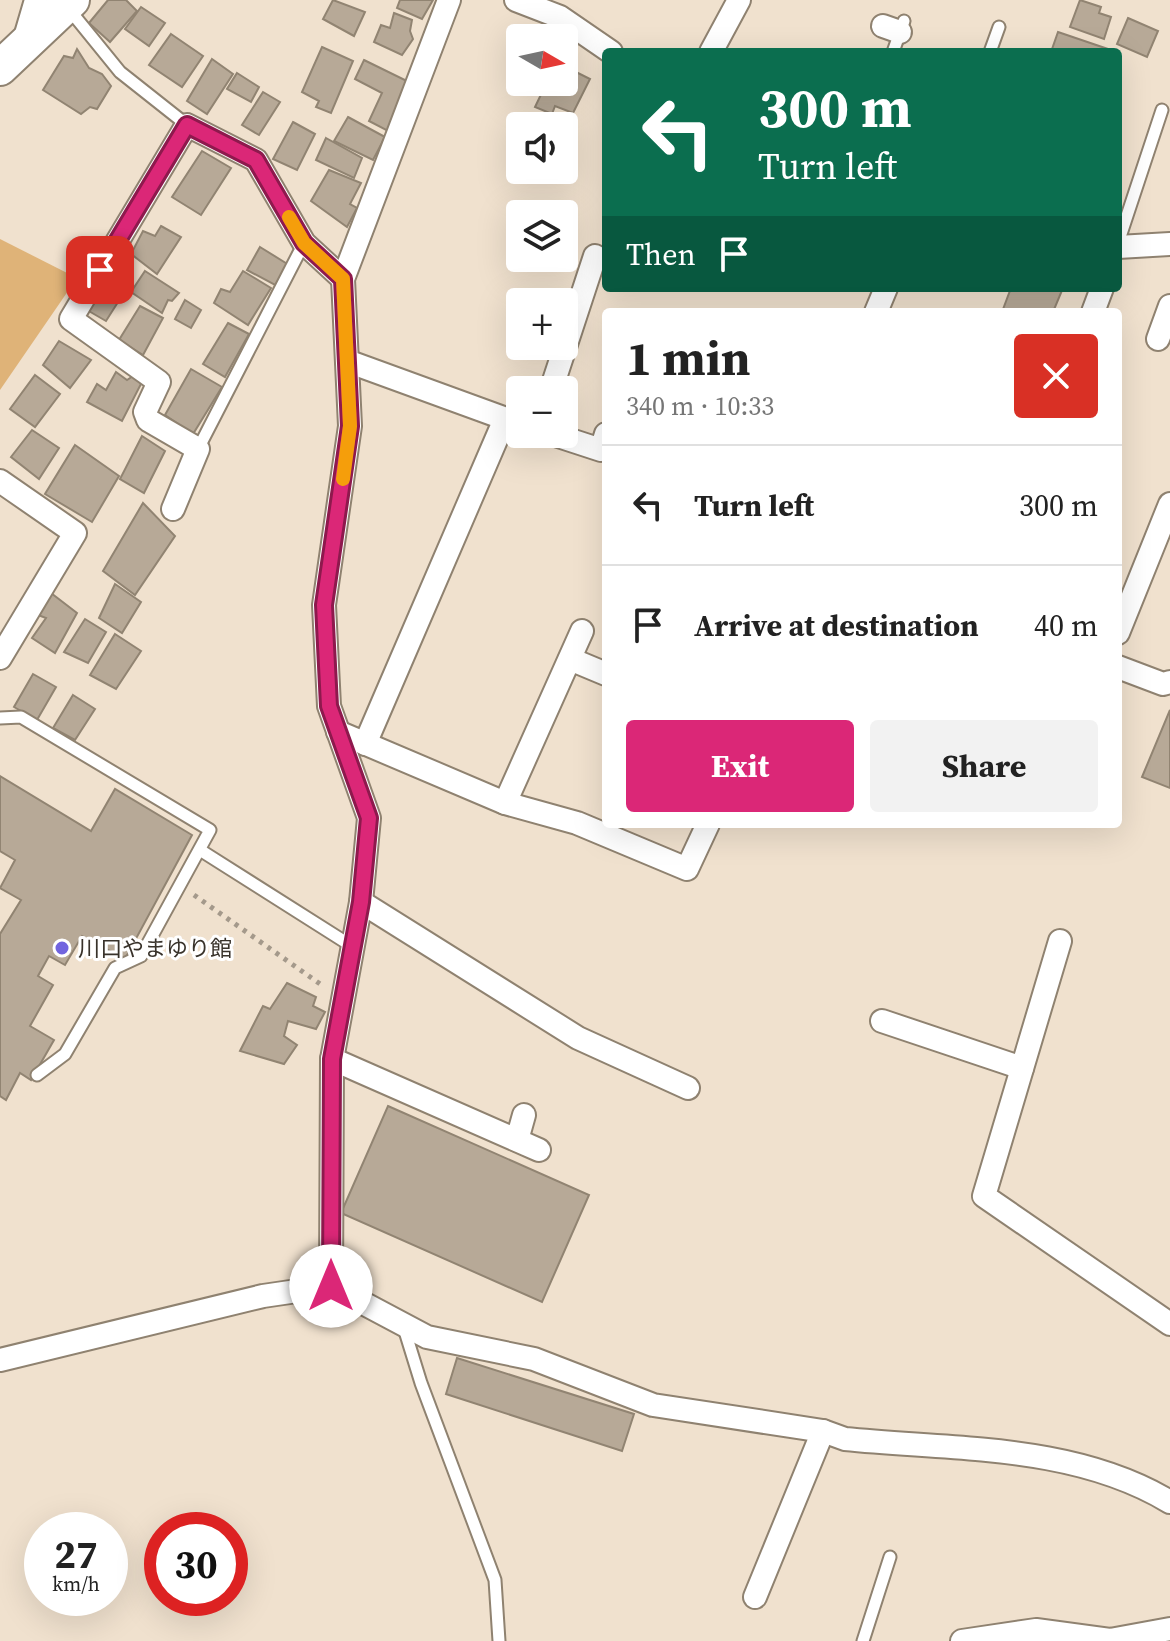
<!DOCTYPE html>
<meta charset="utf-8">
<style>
:root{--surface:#fff;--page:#f2f2f2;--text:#222;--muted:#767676;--line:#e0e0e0;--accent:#db2777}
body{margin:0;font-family:"Source Serif 4","Noto Sans JP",serif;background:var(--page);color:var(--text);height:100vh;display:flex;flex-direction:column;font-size:30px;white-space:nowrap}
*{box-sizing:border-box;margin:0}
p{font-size:26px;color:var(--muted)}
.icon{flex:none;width:44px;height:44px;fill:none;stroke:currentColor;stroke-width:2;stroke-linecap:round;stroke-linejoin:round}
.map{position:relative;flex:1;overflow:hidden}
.side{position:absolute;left:602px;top:308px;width:520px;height:520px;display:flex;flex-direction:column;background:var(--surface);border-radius:8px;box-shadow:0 8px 32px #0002}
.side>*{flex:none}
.guide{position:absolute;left:602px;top:48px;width:520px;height:244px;border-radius:8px;box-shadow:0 8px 32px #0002;background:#0b6e4f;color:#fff;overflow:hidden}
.needle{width:52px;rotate:99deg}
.controls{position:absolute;left:506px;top:24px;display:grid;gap:16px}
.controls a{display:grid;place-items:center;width:72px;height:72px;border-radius:8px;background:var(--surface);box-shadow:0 8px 32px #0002;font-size:40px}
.speed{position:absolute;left:24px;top:1512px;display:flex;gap:16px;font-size:40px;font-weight:700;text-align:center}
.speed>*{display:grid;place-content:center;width:104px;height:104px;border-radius:50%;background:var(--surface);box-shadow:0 8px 32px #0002;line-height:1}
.speed small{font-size:20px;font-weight:400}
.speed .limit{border:12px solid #d22;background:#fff;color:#111}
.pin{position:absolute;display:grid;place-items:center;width:68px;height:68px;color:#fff;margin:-34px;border-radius:16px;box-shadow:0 4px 12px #0006}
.me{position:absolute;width:88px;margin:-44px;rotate:0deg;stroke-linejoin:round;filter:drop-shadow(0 0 6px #0008)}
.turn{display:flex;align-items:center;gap:28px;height:168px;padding:0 24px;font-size:36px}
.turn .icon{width:104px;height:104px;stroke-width:2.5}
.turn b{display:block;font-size:56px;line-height:68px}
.then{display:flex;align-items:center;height:76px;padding:0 24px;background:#0003;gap:16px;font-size:30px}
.round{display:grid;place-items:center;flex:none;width:84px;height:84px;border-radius:8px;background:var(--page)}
.headline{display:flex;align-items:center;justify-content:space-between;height:136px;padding:0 24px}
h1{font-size:48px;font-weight:700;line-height:60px}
.cta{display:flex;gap:16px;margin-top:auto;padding:16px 24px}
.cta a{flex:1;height:92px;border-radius:8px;background:var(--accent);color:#fff;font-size:32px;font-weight:700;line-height:92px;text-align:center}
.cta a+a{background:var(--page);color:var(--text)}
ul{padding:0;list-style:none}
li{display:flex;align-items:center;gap:24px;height:120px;padding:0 24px;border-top:2px solid var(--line)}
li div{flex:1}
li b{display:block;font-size:30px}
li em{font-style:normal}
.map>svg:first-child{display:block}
.green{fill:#dfb378}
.building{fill:#b7a997;stroke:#918472;stroke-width:2}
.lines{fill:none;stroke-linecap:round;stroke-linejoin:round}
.service-casing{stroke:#8f8270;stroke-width:15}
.minor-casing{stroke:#8f8270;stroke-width:26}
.primary-casing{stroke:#8f8270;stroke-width:38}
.path{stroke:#a4998b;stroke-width:5;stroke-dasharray:4 6;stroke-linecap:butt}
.service{stroke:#fff;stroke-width:11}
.minor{stroke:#fff;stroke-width:22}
.primary{stroke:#fff;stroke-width:34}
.route-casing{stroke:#8e194d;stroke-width:20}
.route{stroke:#db2777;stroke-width:14}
.slow{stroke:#f59e0b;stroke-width:14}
.poi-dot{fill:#7164df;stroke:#fff;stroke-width:3}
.labels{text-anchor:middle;stroke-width:6;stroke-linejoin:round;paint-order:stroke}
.poi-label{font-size:22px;fill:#38322a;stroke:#fff;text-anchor:start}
</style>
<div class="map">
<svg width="1170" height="1641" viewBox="0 0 1170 1641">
<rect width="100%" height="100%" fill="#f0e1ce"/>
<polygon class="green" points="0,239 77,278 0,390"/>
<g class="building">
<polygon points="108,0 126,0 137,11 110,42 89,23"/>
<polygon points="333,0 365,12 354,36 323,19"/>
<polygon points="400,0 433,0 422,19 397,8"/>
<polygon points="1080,0 1101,7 1099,13 1111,17 1104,39 1070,27"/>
<polygon points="141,7 165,23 149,46 125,29"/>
<polygon points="394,13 412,20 410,31 413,39 402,55 374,42 381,25 390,28"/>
<polygon points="1128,18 1158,31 1147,57 1117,44"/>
<polygon points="1058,32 1111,50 1111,52 1051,52"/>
<polygon points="171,34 203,56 182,87 149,65"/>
<polygon points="322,47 353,61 331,113 316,107 319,101 302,92"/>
<polygon points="77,49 89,68 102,74 111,86 97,109 90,107 81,114 43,90 64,56 73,58"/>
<polygon points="212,59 233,74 207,114 187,101"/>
<polygon points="364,60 413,84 390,132 369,121 382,93 355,79"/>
<polygon points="564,66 590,79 573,113 555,106 552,114 535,107 547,82 564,82"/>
<polygon points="237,73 259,87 251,102 227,89"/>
<polygon points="263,92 280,102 259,135 242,125"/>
<polygon points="348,117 385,137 373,160 334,141"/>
<polygon points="293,122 315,134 297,170 273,159"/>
<polygon points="326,138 362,158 354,178 316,160"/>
<polygon points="202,151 231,168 201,215 172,197"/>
<polygon points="329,170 361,183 350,204 357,208 347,227 311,201"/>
<polygon points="161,226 181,237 157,274 131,254 143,231 155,236"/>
<polygon points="260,247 289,265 277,286 247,270"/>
<polygon points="145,271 179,293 172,301 168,300 162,313 131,292"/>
<polygon points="243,271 271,288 248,325 214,303 221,289 230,292"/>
<polygon points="105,278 125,291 106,321 87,310"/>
<polygon points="1011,288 1063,288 1053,312 1002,312"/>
<polygon points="185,300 201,310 191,328 175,319"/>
<polygon points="140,306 163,318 143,355 119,340"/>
<polygon points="228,323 249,334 225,377 203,364"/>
<polygon points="59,341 91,360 70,388 43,365"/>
<polygon points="191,369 222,387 193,434 165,415"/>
<polygon points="116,372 127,380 133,376 143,380 122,421 87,402 97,384 106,390"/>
<polygon points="35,375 60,394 35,427 10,409"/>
<polygon points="32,430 59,448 39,479 11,457"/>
<polygon points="142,436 165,451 144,493 120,479"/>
<polygon points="75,445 119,476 92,522 45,494"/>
<polygon points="143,503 175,536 135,595 103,571"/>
<polygon points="115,584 141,602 122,633 99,618"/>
<polygon points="51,593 77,613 55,653 32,638 46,618 38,615"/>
<polygon points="85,619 106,632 88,663 64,652"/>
<polygon points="115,634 141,651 116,689 90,675"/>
<polygon points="33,674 56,687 37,720 14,707"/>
<polygon points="73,695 95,709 75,740 53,728"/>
<polygon points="1170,710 1170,788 1142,777"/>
<polygon points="0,776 91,831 115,789 192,835 125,959 82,936 65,965 49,956 38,976 53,985 30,1026 54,1040 31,1080 20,1073 6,1100 0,1096 0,934 21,900 0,888 15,860 0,851"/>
<polygon points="287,983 316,997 313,1006 325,1012 316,1029 288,1021 284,1036 297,1045 284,1064 240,1051 263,1006 270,1009"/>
<polygon points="388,1106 589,1195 542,1302 341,1213"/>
<polygon points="457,1358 634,1414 622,1451 446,1394"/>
</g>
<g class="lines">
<defs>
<g id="service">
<polyline points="68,8 120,72 187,125"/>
<polyline points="893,52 904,21"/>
<polyline points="990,52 999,27"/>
<polyline points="1118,243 1162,110"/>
<polyline points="198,449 304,243"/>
<polyline points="0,718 21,717 210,830 141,956 115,968 65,1054 37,1075"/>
<polyline points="200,850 350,945"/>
<polyline points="404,1328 421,1383 495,1580 499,1641"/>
<polyline points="863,1641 890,1557"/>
</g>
<g id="minor">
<polyline points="516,0 560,17 611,52"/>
<polyline points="883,26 900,32"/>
<polyline points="24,41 36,0"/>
<polyline points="711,52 739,0"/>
<polyline points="1118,247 1170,244"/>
<polyline points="876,312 886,288"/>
<polyline points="1093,312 1102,288"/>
<polyline points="1158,339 1170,306"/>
<polyline points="347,361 520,424"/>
<polyline points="551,390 595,256"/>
<polyline points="552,434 601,450 606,434"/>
<polyline points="0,481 75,533 0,658"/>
<polyline points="173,509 198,449 148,420 145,412 159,382 71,319 187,125 256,160 304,243 343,279"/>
<polyline points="1118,633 1170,504"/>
<polyline points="570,659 606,674"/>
<polyline points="1118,667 1163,684 1170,682"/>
<polyline points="338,732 505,803 577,823 687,869 708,824"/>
<polyline points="365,744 505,419"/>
<polyline points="505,803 582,631"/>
<polyline points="361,902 578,1038 688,1088"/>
<polyline points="1060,941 984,1196 1170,1324"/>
<polyline points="882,1021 1022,1068"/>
<polyline points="332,1059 539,1150"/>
<polyline points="517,1140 524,1115"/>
<polyline points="331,1286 332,1059 361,902 369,818 329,706 324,605 350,426 343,279 449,0"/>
<path d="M 0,1360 L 263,1296 L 331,1286 L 427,1337 L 534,1359 L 653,1405 L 823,1431 L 845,1439 C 954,1450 1074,1444 1170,1502"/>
<polyline points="755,1597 823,1431"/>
<polyline points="962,1641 1036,1630 1110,1640 1170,1629"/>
</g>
<polyline id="primary" points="0,68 72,0"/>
</defs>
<use href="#service" class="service-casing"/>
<use href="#minor" class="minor-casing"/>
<use href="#primary" class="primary-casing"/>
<polyline class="path" points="194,895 323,986"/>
<use href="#service" class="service"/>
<use href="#minor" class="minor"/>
<use href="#primary" class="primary"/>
</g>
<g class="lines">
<defs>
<polyline id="route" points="100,270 187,125 256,160 304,243 343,279 350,426 324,605 329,706 369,818 361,902 332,1059 331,1286"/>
</defs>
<use href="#route" class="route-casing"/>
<use href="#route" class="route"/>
<polyline class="slow" points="289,217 304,243 343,279 350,426 343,479"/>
</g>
<circle class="poi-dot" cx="62" cy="948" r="8"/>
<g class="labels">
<g class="poi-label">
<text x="78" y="956">川口やまゆり館</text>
</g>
</g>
</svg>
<div class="controls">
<a><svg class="needle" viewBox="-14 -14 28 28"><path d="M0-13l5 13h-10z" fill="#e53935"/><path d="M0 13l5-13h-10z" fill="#767676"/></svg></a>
<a><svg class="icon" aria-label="sound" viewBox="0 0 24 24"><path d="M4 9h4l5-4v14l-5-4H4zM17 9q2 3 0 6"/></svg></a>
<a><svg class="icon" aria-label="layers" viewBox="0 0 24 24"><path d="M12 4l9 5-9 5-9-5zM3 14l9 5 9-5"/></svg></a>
<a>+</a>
<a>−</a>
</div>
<div class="speed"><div>27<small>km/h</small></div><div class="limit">30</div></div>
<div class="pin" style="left:100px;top:270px;background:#d93025"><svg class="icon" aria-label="arrive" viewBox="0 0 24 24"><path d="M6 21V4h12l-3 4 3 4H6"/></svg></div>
<svg class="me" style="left:331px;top:1286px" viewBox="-20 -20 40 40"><circle r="19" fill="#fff"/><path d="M0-13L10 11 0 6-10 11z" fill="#db2777"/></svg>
<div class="guide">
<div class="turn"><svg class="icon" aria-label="left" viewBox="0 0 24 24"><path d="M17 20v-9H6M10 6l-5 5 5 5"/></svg><div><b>300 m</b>Turn left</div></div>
<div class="then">Then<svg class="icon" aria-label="arrive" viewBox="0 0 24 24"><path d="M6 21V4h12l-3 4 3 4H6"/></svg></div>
</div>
<section class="side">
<div class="headline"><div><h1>1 min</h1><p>340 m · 10:33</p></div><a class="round" style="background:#d93025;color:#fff"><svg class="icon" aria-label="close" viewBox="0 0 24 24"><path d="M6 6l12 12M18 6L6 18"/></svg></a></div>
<ul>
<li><svg class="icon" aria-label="left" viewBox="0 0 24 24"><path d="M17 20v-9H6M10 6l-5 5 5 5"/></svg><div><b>Turn left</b></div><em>300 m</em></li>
<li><svg class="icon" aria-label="arrive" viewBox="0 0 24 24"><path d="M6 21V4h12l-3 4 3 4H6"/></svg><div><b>Arrive at destination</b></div><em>40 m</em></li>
</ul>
<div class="cta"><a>Exit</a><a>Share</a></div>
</section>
</div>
